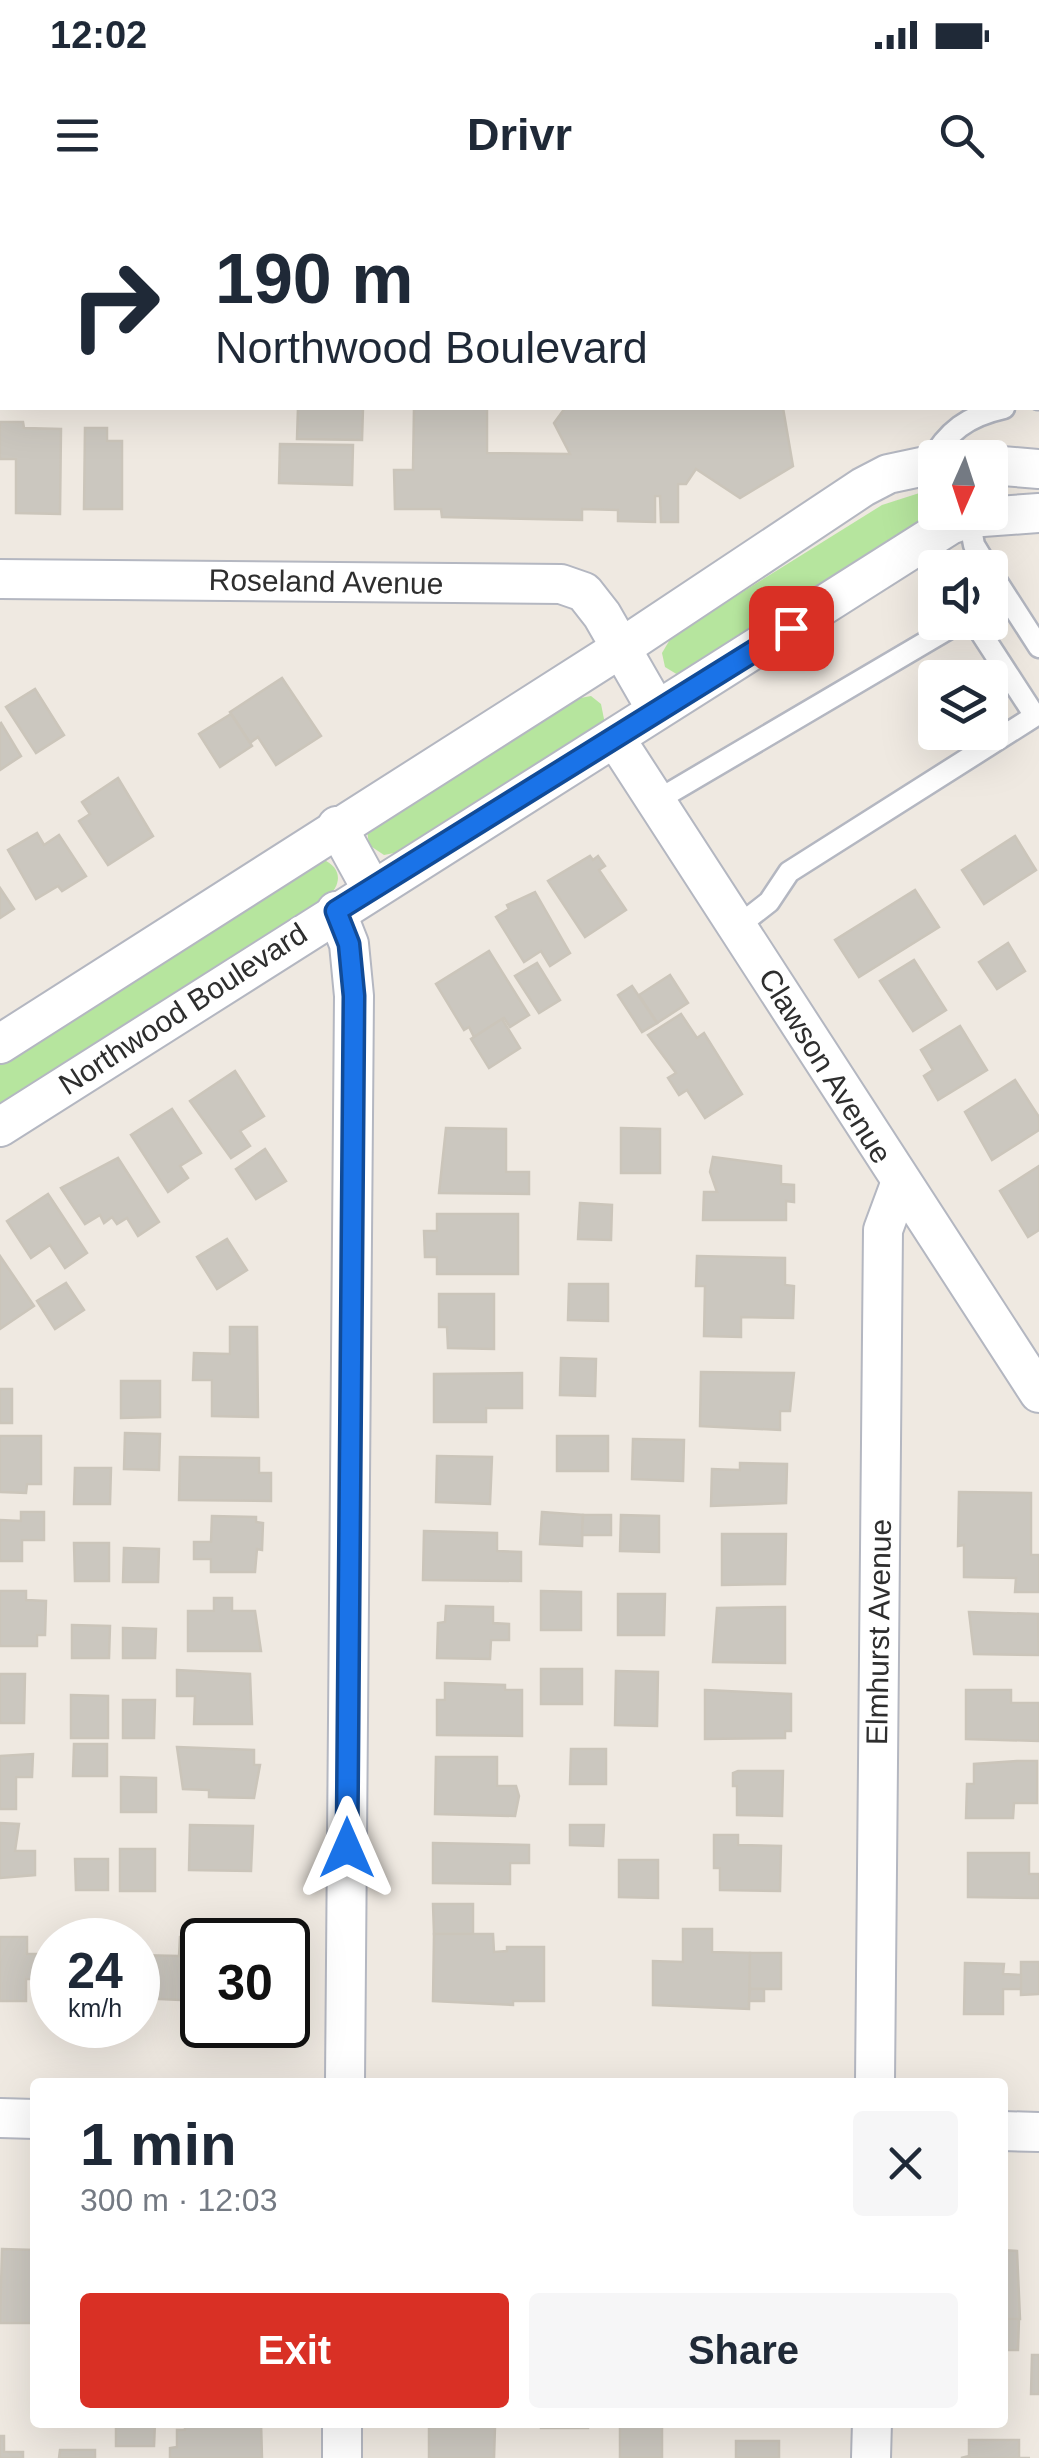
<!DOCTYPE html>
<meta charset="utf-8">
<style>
:root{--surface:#fff;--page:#f6f6f7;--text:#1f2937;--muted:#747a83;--accent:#d93025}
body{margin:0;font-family:Helvetica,sans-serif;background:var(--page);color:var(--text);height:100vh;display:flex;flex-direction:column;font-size:38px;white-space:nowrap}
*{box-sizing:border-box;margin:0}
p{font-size:32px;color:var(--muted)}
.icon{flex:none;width:55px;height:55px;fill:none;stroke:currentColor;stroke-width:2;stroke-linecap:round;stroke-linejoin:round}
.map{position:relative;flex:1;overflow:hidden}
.drawer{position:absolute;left:30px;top:1878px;width:978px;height:350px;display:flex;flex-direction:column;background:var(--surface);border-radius:10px;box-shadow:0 10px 40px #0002}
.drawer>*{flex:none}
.top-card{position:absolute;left:0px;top:0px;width:1040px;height:210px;box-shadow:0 10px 40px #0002;background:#fff;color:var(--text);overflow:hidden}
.needle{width:65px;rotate:183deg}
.tools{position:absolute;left:918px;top:240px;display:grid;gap:20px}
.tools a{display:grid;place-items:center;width:90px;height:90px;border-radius:10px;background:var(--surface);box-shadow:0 10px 40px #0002;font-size:50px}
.speed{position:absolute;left:30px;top:1718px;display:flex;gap:20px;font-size:50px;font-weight:700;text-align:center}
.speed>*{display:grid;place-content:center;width:130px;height:130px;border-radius:50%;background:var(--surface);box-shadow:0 10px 40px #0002;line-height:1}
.speed small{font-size:25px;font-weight:400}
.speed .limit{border:5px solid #111;border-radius:15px;background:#fff;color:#111}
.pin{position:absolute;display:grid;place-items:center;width:85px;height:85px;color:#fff;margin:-42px;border-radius:20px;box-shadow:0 5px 15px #0006}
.me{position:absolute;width:110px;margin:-55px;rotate:0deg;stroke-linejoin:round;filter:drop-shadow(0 0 8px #0008)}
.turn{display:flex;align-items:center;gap:35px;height:210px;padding:0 50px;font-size:45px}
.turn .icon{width:130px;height:130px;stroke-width:2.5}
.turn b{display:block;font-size:70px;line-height:85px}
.round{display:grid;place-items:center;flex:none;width:105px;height:105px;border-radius:10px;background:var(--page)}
.overview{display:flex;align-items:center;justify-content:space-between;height:170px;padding:0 50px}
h1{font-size:60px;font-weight:700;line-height:75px}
.primary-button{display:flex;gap:20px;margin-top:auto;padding:20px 50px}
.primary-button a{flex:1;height:115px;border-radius:10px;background:var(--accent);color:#fff;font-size:40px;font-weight:700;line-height:115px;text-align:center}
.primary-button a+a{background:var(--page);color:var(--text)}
.status{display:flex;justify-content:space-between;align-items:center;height:70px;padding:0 50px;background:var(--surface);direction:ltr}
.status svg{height:28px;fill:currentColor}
header{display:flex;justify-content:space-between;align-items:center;height:130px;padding:0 50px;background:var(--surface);font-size:45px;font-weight:700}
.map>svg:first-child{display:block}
.green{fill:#b6e59e}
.building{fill:#cbc7bf;stroke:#cbc5ba;stroke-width:2.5}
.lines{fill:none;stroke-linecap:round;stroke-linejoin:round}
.lane-casing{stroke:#b4b7c1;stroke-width:25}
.street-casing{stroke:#b4b7c1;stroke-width:42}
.path{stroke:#c9c9c9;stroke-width:6;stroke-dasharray:8 5;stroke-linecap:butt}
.lane{stroke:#fff;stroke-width:20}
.street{stroke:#fff;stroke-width:38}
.route-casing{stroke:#114b97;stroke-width:25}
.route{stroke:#1a73e8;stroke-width:18}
.labels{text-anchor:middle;stroke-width:9;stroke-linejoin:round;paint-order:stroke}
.street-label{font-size:30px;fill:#2e2e2e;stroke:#fff}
</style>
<div class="status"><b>12:02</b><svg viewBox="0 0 49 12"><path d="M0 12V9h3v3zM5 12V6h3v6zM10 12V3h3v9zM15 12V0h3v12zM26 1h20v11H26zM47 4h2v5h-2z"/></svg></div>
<header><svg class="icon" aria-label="menu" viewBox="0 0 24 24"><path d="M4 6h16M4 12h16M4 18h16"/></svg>Drivr<svg class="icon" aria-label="search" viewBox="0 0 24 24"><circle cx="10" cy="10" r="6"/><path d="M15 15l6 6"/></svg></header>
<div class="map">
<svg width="1039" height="2258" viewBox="0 0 1039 2258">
<rect width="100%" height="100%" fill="#efe9e1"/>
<g class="green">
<polygon points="935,288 935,312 683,478 665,467 662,453 672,436 882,305"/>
<polygon points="591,496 601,504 605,524 601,530 399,652 384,655 369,645 367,630 575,499"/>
<path d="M 322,659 C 342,667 343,685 326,698 L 0,908 L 0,862 Z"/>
</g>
<g class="building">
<polygon points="298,208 363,208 362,240 297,239"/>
<polygon points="414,208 487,208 487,253 570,254 554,223 565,208 783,208 793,266 740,298 696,269 686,284 678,284 678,322 661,322 660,296 655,296 655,322 618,321 618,310 582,309 582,320 442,317 441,309 395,309 394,270 413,270"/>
<polygon points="0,222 23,222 24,228 61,229 60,314 16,313 16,259 0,259"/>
<polygon points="85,228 107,228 107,241 122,241 122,309 84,309"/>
<polygon points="280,244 353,245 352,285 279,283"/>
<polygon points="282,478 321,536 276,565 258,537 250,543 230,512"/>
<polygon points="35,489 64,535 36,553 6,507"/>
<polygon points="231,514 252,546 220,567 199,534"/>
<polygon points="1,523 21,556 0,570 0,524"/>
<polygon points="118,578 153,636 108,665 79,621 90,614 82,602"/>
<polygon points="37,633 44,645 59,635 86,676 62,691 58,686 36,699 8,650"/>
<polygon points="1015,636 1036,670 984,704 962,670"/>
<polygon points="590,656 593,660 598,656 605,666 599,670 626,710 585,737 548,681"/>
<polygon points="0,688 14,709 0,718"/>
<polygon points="915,690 939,727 859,777 835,740"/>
<polygon points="535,692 570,753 550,766 541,751 524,762 496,717 509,709 507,705"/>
<polygon points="1008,743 1025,771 997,789 979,762"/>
<polygon points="489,751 529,815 510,827 504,818 474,837 469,827 464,830 436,784"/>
<polygon points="914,760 946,810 913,831 880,781"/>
<polygon points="537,763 560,800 539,813 515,776"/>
<polygon points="670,775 688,803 657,823 639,795"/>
<polygon points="632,786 657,823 642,832 618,795"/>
<polygon points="681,814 697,838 704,833 742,894 705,918 687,890 679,895 668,878 676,873 648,835"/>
<polygon points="502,819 520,848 489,868 471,839"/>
<polygon points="960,826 987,870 938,900 924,876 933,870 921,850"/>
<polygon points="235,871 264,916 240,931 250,946 231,958 190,901"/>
<polygon points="1015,880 1039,917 1039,930 992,960 965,912"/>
<polygon points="172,909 201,953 180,966 188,978 168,992 131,935"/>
<polygon points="446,928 506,929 506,972 529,972 529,994 439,993"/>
<polygon points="621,928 660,929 660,973 621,973"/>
<polygon points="265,949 286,981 256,999 236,969"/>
<polygon points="713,957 781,966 781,984 794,985 794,1002 786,1001 786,1020 703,1020 704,992 717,992 710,972"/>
<polygon points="118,958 159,1022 138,1036 127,1018 117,1024 112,1017 104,1023 100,1015 85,1024 61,988"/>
<polygon points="1039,966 1039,1030 1028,1037 1000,991"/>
<polygon points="48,994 87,1053 65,1068 50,1045 31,1058 7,1021"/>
<polygon points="580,1003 612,1005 611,1040 578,1039"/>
<polygon points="437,1014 518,1014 518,1074 437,1074 437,1057 425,1057 424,1031 437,1031"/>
<polygon points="227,1039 247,1070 217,1089 197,1057"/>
<polygon points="0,1056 34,1106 0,1129"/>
<polygon points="697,1056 785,1058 785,1085 794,1086 793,1118 741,1117 741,1137 704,1136 705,1086 696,1086"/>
<polygon points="66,1083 84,1110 55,1129 37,1101"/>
<polygon points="569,1084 608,1084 608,1121 568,1120"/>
<polygon points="439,1094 494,1094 494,1149 448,1148 447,1127 439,1127"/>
<polygon points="230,1127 257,1127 258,1217 212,1216 212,1180 193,1180 194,1153 230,1154"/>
<polygon points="561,1158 596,1159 595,1196 560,1195"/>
<polygon points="701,1172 794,1173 790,1211 780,1211 780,1230 700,1226"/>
<polygon points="522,1173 522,1208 486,1208 486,1222 434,1222 434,1174"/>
<polygon points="121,1181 160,1181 160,1217 121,1218"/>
<rect x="0" y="1189" width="12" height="34"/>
<polygon points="125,1233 160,1234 159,1270 124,1269"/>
<polygon points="0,1236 41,1236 41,1284 27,1284 26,1293 0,1292"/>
<rect x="557" y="1236" width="51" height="35"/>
<polygon points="633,1239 684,1240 683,1281 632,1279"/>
<polygon points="437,1256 492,1257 490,1304 436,1302"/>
<polygon points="180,1257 259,1258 259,1273 271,1273 271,1301 179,1300"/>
<polygon points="740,1263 787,1264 786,1303 711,1306 712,1269 740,1270"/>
<polygon points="75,1268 111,1268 110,1304 74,1304"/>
<polygon points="959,1292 1031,1293 1031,1355 1039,1355 1039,1392 1015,1392 1016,1378 964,1377 964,1345 958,1346"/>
<polygon points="21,1312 44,1312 44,1340 22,1340 22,1361 0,1361 0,1320 21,1321"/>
<polygon points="542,1312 583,1315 582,1346 540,1344"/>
<polygon points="583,1315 611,1315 611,1335 582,1335"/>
<polygon points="621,1315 659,1316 659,1352 620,1351"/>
<polygon points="212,1316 256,1317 256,1322 263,1323 262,1350 257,1349 255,1372 211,1372 211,1359 194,1359 194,1342 211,1342"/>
<polygon points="424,1331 497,1333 497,1351 521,1352 521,1381 423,1380"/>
<polygon points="722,1334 786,1334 785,1384 722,1385"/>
<polygon points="74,1343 109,1343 109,1381 75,1381"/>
<polygon points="124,1348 159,1349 158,1382 123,1382"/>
<polygon points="0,1391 26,1391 26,1400 46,1401 45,1435 37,1435 37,1446 0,1446"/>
<polygon points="541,1391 581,1392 581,1430 541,1430"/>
<polygon points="618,1394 665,1394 664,1435 618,1435"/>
<polygon points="214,1398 232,1398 232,1411 255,1411 261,1451 188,1451 188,1411 214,1411"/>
<polygon points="446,1406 493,1407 493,1423 509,1424 509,1440 491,1440 490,1459 437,1458 438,1423 445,1422"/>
<polygon points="785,1407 785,1463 713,1462 717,1408"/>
<polygon points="969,1412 1038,1414 1039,1455 974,1454"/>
<polygon points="72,1425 110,1426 109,1458 72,1458"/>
<polygon points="123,1428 156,1429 155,1458 123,1458"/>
<rect x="541" y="1469" width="41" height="35"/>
<polygon points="177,1470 250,1474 252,1524 194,1524 195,1496 177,1496"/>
<polygon points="616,1471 658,1472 657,1526 615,1525"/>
<polygon points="0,1474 25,1474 24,1523 0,1523"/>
<polygon points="445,1483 505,1485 505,1490 522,1490 522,1536 437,1535 437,1500 445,1500"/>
<polygon points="705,1490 791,1494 791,1531 785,1531 785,1538 705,1539"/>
<polygon points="966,1490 1011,1490 1011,1503 1039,1503 1039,1541 966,1539"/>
<polygon points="71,1495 108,1496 108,1538 71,1538"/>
<polygon points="123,1500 155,1500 154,1538 123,1538"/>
<polygon points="74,1544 107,1544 107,1576 73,1576"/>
<polygon points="177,1547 254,1550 254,1565 260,1565 254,1598 209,1597 209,1590 183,1589"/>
<polygon points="571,1549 606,1549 606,1584 570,1584"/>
<polygon points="33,1554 32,1577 16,1577 16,1609 0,1609 0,1556"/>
<polygon points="436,1557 497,1557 497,1586 516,1586 519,1596 515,1616 435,1614"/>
<polygon points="1017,1561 1037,1561 1037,1603 1014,1603 1013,1618 966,1618 967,1584 974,1584 974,1564"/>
<polygon points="738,1571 783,1571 782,1616 737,1615 737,1586 733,1586 733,1573"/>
<polygon points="121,1577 156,1578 156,1612 121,1612"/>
<polygon points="0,1623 19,1624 15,1651 35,1651 35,1675 0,1678"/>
<polygon points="190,1625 253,1626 251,1671 189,1670"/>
<polygon points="570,1625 604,1625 603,1646 570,1645"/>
<polygon points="714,1635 738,1635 738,1645 781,1646 780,1691 720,1690 720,1668 714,1668"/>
<polygon points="433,1643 529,1645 529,1663 510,1663 510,1684 433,1683"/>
<rect x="120" y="1649" width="35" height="42"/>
<polygon points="968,1653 1029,1653 1029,1674 1039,1674 1039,1698 968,1697"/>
<polygon points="75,1659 108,1659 108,1690 76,1690"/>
<polygon points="619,1660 658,1660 658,1698 619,1697"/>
<polygon points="433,1704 473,1704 473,1734 434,1734"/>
<polygon points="683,1729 712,1729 712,1752 750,1753 749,1809 653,1805 653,1761 683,1762"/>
<polygon points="434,1734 493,1734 494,1752 507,1751 507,1747 544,1747 544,1801 513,1801 513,1805 433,1801"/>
<polygon points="0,1737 27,1737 27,1754 40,1754 40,1779 26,1779 26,1801 0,1801"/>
<polygon points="180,1737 202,1737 202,1801 138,1798 138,1755 179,1756"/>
<rect x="750" y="1753" width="31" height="36"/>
<polygon points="1021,1762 1039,1762 1039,1794 1021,1795"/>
<polygon points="965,1763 1004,1764 1003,1774 1021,1775 1021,1789 1003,1789 1003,1814 964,1814"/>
<polygon points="750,1789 764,1789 764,1801 749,1801"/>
<polygon points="2,2049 35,2050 35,2123 0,2123"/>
<polygon points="1002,2050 1017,2051 1020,2119 1002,2119"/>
<polygon points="1002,2119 1019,2119 1018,2150 1002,2150"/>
<polygon points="1032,2155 1039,2155 1039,2194 1031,2194"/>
<polygon points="116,2222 155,2222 154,2246 116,2246"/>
<polygon points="185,2222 261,2222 262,2258 170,2258 170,2248 177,2247 177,2230 185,2230"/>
<rect x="541" y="2222" width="47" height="6"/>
<rect x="620" y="2222" width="42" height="36"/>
<polygon points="429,2227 495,2227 494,2258 429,2258"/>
<polygon points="0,2236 4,2236 4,2252 23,2252 23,2258 0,2258"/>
<polygon points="969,2240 1019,2240 1019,2258 1030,2258 961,2258 969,2256"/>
<rect x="736" y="2241" width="43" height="17"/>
<polygon points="60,2250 95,2250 95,2258 59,2258"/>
</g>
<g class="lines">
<defs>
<g id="lane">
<polyline points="1038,199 1039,199"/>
<path d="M 929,264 C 947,231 968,216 1004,208"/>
<polyline points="969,318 974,345 988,368"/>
<polyline points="990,371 1039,447"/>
<polyline points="656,601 960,422"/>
<polyline points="737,727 769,702 789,672 1035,516 974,422"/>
</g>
<g id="street">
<polyline points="990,265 1039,269"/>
<polyline points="0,379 561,384 584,392 602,415 656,509"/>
<polyline points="615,538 1039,1193"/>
<polyline points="337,626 371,688"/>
<polyline points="336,711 349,744 354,796 345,1882"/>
<polyline points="0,844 621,448 863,287 888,274 935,264"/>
<polyline points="0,927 950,325 969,318 1039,313"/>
<polyline points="875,1882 883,1030 900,984"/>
<polyline points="0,1918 35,1919"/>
<polyline points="1002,1931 1039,1932"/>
<polyline points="342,2258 342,2222"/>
<polyline points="871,2258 872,2222"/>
</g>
</defs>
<use href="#lane" class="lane-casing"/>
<use href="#street" class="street-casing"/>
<g class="path">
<polyline points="311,2 311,0"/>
<polyline points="417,2 417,0"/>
<polyline points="437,2 555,2"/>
<polyline points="734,2 734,0"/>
</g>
<use href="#lane" class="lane"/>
<use href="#street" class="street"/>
</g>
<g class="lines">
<defs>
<polyline id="route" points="347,1648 354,796 349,744 336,711 791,428"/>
</defs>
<use href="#route" class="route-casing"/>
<use href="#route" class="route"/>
</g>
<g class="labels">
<g class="street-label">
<text transform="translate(326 382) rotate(1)" y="10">Roseland Avenue</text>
<text transform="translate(183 809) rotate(-33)" y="10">Northwood Boulevard</text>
<text transform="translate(825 866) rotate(58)" y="10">Clawson Avenue</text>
<text transform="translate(879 1432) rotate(-89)" y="10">Elmhurst Avenue</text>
</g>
</g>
</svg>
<div class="tools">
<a><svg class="needle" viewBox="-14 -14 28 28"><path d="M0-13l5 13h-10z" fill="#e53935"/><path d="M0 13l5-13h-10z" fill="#747a83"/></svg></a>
<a><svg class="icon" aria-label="sound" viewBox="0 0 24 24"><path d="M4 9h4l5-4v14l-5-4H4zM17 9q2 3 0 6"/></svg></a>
<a><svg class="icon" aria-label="layers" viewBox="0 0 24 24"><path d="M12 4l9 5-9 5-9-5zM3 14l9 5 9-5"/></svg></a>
</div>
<div class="speed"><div>24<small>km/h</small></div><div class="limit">30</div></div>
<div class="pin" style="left:791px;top:428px;background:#d93025"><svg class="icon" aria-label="arrive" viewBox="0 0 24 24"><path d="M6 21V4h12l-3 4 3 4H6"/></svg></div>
<svg class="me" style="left:347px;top:1648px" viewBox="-20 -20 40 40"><path d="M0-17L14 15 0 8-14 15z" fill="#1a73e8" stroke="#fff" stroke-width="4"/></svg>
<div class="top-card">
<div class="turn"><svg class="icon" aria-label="right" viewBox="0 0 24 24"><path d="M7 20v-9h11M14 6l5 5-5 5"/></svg><div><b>190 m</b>Northwood Boulevard</div></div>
</div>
<section class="drawer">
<div class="overview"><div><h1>1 min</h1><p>300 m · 12:03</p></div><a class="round"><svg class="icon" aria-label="close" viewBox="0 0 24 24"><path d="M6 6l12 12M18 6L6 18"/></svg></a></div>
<div class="primary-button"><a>Exit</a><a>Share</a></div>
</section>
</div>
